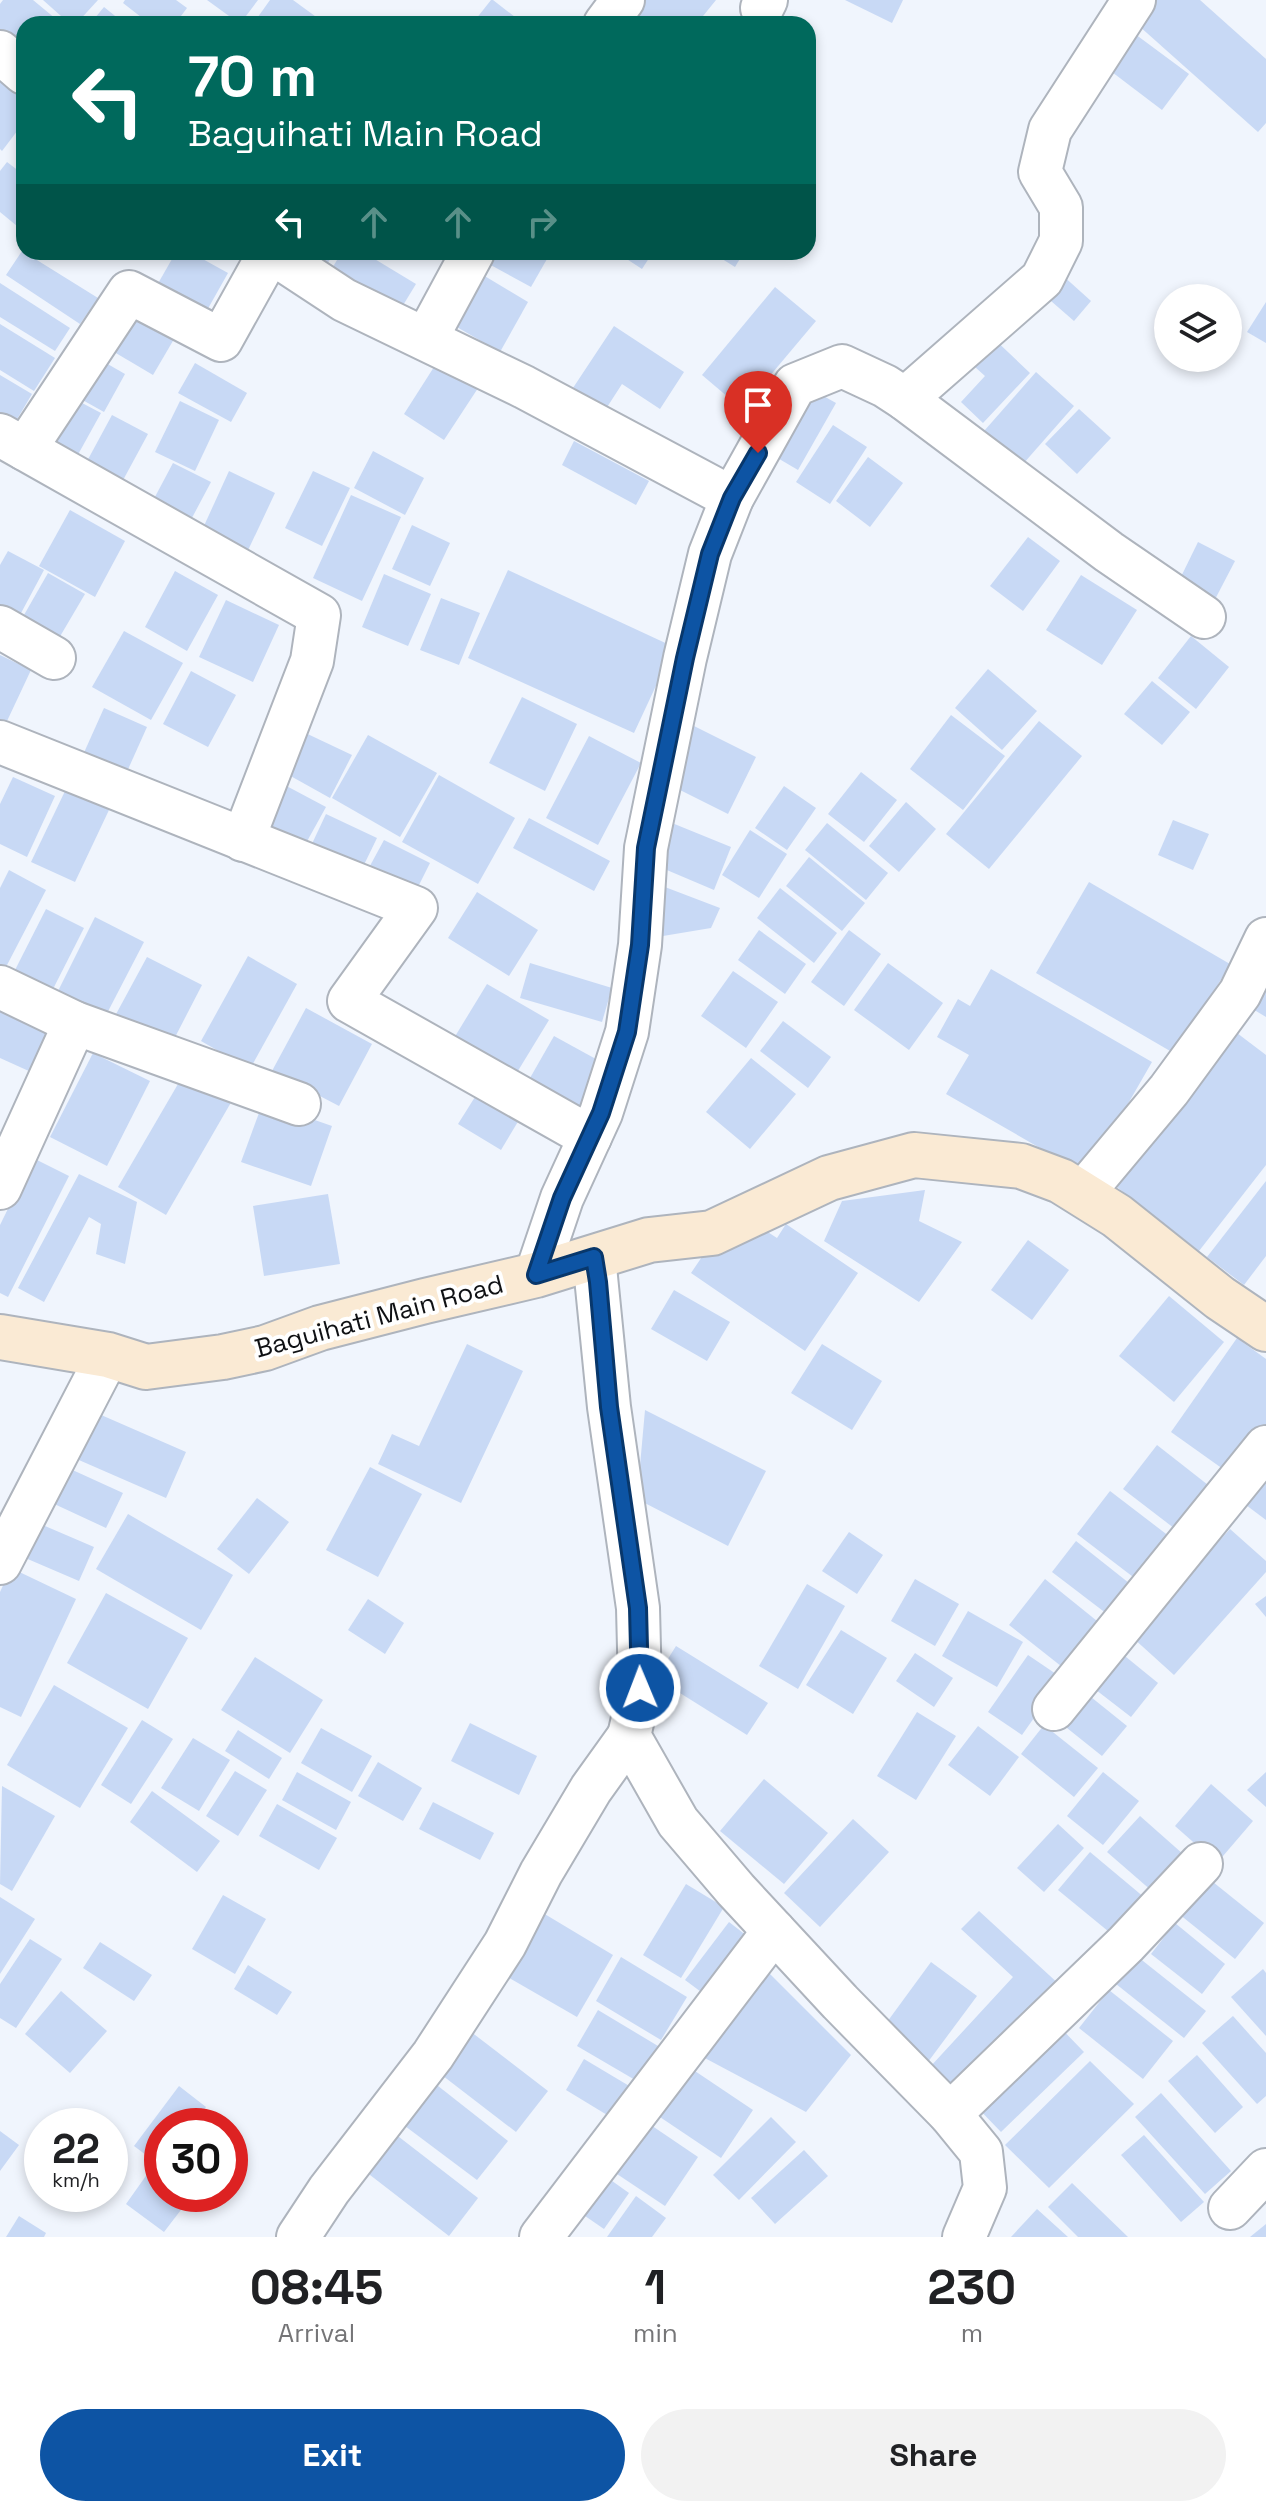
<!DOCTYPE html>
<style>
:root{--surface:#fff;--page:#f2f2f2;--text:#202124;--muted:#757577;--accent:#0d54a4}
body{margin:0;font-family:"Space Grotesk",sans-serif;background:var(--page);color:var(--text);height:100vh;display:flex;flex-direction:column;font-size:30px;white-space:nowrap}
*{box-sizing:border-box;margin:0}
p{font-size:26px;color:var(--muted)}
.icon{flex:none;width:44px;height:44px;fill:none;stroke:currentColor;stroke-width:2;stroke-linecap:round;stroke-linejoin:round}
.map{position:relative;height:2237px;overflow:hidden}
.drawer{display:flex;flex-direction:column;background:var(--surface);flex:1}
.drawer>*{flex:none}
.top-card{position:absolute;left:16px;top:16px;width:800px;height:244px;border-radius:24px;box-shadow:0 4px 12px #0003;background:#00695c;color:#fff;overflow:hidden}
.buttons{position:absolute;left:1154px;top:284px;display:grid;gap:16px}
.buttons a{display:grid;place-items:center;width:88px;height:88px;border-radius:50%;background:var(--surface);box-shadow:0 4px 12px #0003;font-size:40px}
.speed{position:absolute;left:24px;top:2108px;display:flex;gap:16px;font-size:40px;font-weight:700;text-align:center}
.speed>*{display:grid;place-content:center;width:104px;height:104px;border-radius:50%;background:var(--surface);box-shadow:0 4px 12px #0003;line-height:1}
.speed small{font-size:20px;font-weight:400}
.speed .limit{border:12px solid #d22;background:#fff;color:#111}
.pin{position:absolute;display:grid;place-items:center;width:68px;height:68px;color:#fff;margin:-82px -34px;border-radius:50% 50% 50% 0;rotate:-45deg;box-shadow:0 0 8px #0007}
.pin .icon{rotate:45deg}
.me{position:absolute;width:88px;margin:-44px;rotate:359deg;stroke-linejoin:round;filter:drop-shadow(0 0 6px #0008)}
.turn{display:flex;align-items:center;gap:28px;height:168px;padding:0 40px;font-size:36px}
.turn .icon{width:104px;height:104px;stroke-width:2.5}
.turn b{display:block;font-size:56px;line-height:68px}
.lanes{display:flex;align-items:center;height:76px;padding:0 40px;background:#0003;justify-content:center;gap:40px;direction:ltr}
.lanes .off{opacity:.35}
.eta{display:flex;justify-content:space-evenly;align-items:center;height:136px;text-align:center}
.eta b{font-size:48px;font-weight:600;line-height:56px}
.primary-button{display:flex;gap:16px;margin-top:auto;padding:16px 40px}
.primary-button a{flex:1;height:92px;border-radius:48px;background:var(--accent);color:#fff;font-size:32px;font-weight:600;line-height:92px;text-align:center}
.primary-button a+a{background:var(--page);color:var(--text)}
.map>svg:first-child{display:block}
.building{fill:#c8d9f5}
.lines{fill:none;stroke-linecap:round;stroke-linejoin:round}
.street-casing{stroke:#aeb4bd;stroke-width:46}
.secondary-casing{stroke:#aeb4bd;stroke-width:48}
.street{stroke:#fff;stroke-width:42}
.secondary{stroke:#faead4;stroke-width:44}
.route-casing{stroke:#08376b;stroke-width:20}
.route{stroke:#0d54a4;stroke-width:14}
.labels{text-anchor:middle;stroke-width:8;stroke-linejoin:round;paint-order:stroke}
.street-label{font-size:26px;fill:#0f1114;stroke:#fff}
</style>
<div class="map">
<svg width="1266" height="2237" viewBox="0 0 1266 2237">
<rect width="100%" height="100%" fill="#f0f5fd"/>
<g class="building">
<polygon points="3,0 33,0 62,24 24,24 24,62 0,42 0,4"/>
<polygon points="43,0 98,0 76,24 70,24"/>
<polygon points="125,0 176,0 187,8 175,24 150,24 123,3"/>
<polygon points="207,0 258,0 240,24"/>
<polygon points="270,0 293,0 319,19 316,24 253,24"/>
<polygon points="491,0 493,0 524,24 472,24"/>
<polygon points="639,0 716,0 699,21 703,24 620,24"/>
<polygon points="845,0 903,0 892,23"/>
<polygon points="1145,0 1200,0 1266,59 1266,123 1258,132 1129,17"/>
<polygon points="104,7 125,24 90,24"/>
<polygon points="1135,34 1189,74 1162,110 1108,69"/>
<polygon points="7,73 24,86 24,122 2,151 0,149 0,82"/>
<polygon points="7,162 24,175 24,216 17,226 0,212 0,171"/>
<polygon points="24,248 24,252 98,298 80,324 6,275"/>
<polygon points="176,252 190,252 228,273 201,321 152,294"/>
<polygon points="282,252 334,252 321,275"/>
<polygon points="342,252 363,252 416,284 394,320 326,278"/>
<polygon points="493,252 551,252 531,287 487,263"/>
<polygon points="616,252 653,252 642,269"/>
<polygon points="711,252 744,252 735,267"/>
<polygon points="473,269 528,302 500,352 443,319"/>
<polygon points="1061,274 1091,301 1074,321 1043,294"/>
<polygon points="0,283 70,328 55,351 0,317"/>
<polygon points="775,287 816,321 742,409 702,375"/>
<polygon points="1266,302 1266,343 1247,332"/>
<polygon points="128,306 177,334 153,375 104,346"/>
<polygon points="0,324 55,358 34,391 0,370"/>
<polygon points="614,326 684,372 660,409 622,384 602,415 569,394"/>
<polygon points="990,335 1030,373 983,423 961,402 985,376 966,359"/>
<polygon points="92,355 125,374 104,412 70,393"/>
<polygon points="441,356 482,382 444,440 404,414"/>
<polygon points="195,363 247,393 231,422 178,393"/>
<polygon points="1036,372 1074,406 1016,472 977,439"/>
<polygon points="0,375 32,394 10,431 0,425"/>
<polygon points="802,384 836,403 798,470 764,450"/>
<polygon points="67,395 101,413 70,469 37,450"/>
<polygon points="180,401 219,420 195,471 155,452"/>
<polygon points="1079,409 1111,438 1077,474 1045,444"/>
<polygon points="112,415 148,434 115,495 79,476"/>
<polygon points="833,425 867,447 830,504 796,482"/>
<polygon points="574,441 649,481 636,505 562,465"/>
<polygon points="373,451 424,478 405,515 354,488"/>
<polygon points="868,457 903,483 870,527 836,501"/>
<polygon points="173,463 211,482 185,531 148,510"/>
<polygon points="229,471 275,493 243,561 198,539"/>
<polygon points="313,471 350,488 322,546 285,528"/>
<polygon points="351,495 401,517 362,601 313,578"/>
<polygon points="70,510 125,541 95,597 39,566"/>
<polygon points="412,525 450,543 430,586 392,569"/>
<polygon points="1028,537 1060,561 1023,611 990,586"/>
<polygon points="1198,542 1235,561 1211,607 1175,589"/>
<polygon points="8,551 44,570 12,630 0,624 0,565"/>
<polygon points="508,570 674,647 634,733 468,658"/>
<polygon points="175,571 218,595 187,651 145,627"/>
<polygon points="48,573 85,594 52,650 16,629"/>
<polygon points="384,574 431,594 408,646 362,627"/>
<polygon points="1081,575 1137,610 1102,665 1046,630"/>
<polygon points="441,598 480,613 459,665 420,650"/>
<polygon points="226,600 279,625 253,682 199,657"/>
<polygon points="124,631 183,663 151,720 92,687"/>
<polygon points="1191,636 1229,667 1196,709 1158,678"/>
<polygon points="0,655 31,670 0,736"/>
<polygon points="988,669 1037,711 1002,750 955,708"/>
<polygon points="191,671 236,695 208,747 163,724"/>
<polygon points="1152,681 1190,712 1162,745 1124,714"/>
<polygon points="522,697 577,724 545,791 489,763"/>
<polygon points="104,708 147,727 121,785 78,766"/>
<polygon points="951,715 1005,756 963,810 910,769"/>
<polygon points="1039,721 1082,756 989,869 946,834"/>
<polygon points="690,724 756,757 728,814 662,781"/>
<polygon points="297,729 352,755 330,798 278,769"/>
<polygon points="368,735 437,773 400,837 332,798"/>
<polygon points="589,736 641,763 598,845 546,818"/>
<polygon points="861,772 897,800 864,842 828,814"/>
<polygon points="439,775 515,818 478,884 402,842"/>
<polygon points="13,777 55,796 27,857 0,844 0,804"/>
<polygon points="279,782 326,807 300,854 254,829"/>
<polygon points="784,786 816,808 787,850 755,828"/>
<polygon points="66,789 109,810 75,882 31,862"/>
<polygon points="906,802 936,829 899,872 869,846"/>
<polygon points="326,814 377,838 360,873 310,848"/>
<polygon points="529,818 610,861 594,891 513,848"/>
<polygon points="1173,820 1209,834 1193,870 1158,855"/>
<polygon points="672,823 731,847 714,890 655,865"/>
<polygon points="827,823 888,873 866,900 805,850"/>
<polygon points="750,830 787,854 759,898 722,875"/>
<polygon points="384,840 430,863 412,899 365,875"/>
<polygon points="809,857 865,903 842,931 786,886"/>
<polygon points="9,870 46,890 6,967 0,964 0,888"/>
<polygon points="1089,882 1230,964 1177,1055 1036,973"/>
<polygon points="657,884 720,908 711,928 663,936"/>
<polygon points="780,888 837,933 814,963 757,918"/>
<polygon points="477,892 538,930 509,976 448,938"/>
<polygon points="46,909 84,928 52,991 14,972"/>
<polygon points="95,917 144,942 102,1023 54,999"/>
<polygon points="759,930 806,964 785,994 738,960"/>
<polygon points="849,930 881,954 844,1006 811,982"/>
<polygon points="248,956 297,984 250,1069 201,1041"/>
<polygon points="147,957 202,985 171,1045 115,1016"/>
<polygon points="530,963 612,988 602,1022 520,998"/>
<polygon points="888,963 943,1003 909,1050 854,1010"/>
<polygon points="991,969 1152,1062 1087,1175 946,1094 969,1055 937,1037 958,999 970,1006"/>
<polygon points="733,971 778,1002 746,1048 701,1016"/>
<polygon points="1266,972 1266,1017 1246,1005"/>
<polygon points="487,984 549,1020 513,1079 451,1043"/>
<polygon points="0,1001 52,1025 31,1072 0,1058"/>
<polygon points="306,1008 372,1044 339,1106 272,1071"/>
<polygon points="783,1021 831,1057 808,1088 760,1051"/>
<polygon points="1233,1030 1266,1055 1266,1165 1199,1251 1113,1184"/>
<polygon points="554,1036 605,1064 577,1113 526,1085"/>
<polygon points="93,1053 150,1081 107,1166 50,1137"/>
<polygon points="751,1058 796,1094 750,1149 706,1112"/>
<polygon points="185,1072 233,1099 166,1215 118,1187"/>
<polygon points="480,1089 522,1115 501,1150 458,1124"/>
<polygon points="263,1102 332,1126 311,1186 241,1162"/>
<polygon points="33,1158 69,1176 8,1297 0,1293 0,1225"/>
<polygon points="79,1174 137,1202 125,1264 96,1254 101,1224 89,1217 44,1302 18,1288"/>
<polygon points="1266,1181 1266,1256 1244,1285 1207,1257"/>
<polygon points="925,1190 919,1221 962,1242 919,1302 824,1241 842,1201"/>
<polygon points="328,1194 340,1264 264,1276 253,1206"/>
<polygon points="786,1224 858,1273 805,1351 691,1273 710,1245 745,1228 757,1237 763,1229 777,1238"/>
<polygon points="1028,1240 1069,1270 1032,1320 991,1290"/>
<polygon points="674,1290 730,1322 707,1361 651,1329"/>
<polygon points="1169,1296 1224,1342 1174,1402 1119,1356"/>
<polygon points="1237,1338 1266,1359 1266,1424 1230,1474 1171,1432"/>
<polygon points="467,1344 523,1371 461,1503 378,1464 392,1434 419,1446"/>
<polygon points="822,1344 882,1381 852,1430 791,1393"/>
<polygon points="645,1410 766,1471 728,1546 637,1499"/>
<polygon points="92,1411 186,1452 166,1498 72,1457"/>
<polygon points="1157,1445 1217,1492 1183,1535 1123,1489"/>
<polygon points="66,1467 123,1493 106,1528 50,1502"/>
<polygon points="370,1467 422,1494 378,1577 326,1550"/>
<polygon points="1266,1469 1266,1520 1242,1502"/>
<polygon points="1110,1491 1174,1540 1141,1583 1077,1534"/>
<polygon points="257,1498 289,1522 249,1574 217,1549"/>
<polygon points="128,1514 233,1575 201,1630 96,1569"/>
<polygon points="31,1520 94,1547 79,1581 16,1554"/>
<polygon points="1230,1529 1266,1561 1266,1572 1174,1675 1132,1637"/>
<polygon points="849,1532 883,1555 857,1594 822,1571"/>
<polygon points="1076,1541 1134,1587 1111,1617 1052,1572"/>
<polygon points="11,1568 76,1599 21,1717 0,1707 0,1592"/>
<polygon points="915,1579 959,1604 935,1646 891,1621"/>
<polygon points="1045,1579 1102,1625 1066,1670 1009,1625"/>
<polygon points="807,1584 845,1606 798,1689 759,1666"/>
<polygon points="106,1593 188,1638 148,1709 67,1663"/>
<polygon points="1266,1596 1266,1617 1255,1604"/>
<polygon points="368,1599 404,1623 385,1654 348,1630"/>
<polygon points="968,1611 1023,1642 997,1687 942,1656"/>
<polygon points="841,1630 887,1658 853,1714 806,1685"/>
<polygon points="676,1646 768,1703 747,1735 656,1678"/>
<polygon points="1115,1648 1158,1683 1131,1717 1087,1683"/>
<polygon points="915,1653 953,1678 934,1707 896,1681"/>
<polygon points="1028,1655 1062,1678 1022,1735 988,1712"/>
<polygon points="255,1657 323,1700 290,1753 221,1710"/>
<polygon points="54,1685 128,1728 80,1808 7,1765"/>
<polygon points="1081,1689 1127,1726 1102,1756 1057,1720"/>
<polygon points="917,1712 956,1736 916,1800 877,1776"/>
<polygon points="142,1720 173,1739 131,1804 101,1785"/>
<polygon points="470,1723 537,1756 519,1795 451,1761"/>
<polygon points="1044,1725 1098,1768 1074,1797 1021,1754"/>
<polygon points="978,1726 1019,1757 990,1796 948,1765"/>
<polygon points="321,1728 372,1756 352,1792 301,1763"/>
<polygon points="238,1730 282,1758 269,1779 225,1751"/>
<polygon points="193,1738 230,1760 199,1811 161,1788"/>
<polygon points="378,1762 422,1788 403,1821 358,1796"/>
<polygon points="235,1771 267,1790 238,1836 206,1816"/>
<polygon points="297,1772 351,1802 336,1830 282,1800"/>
<polygon points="1103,1772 1139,1801 1103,1845 1067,1816"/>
<polygon points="1266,1772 1266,1807 1247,1790"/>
<polygon points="764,1779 828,1833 784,1884 720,1831"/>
<polygon points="1211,1784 1253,1821 1217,1863 1175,1826"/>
<polygon points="2,1786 55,1816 12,1891 0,1884"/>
<polygon points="152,1791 220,1841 197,1872 130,1822"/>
<polygon points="433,1802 494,1833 480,1860 419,1829"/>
<polygon points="277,1804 337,1838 319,1870 259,1836"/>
<polygon points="1140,1816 1192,1862 1160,1898 1107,1852"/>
<polygon points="853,1819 889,1852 820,1927 784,1893"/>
<polygon points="1058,1824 1084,1848 1044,1892 1017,1868"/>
<polygon points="1090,1852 1145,1898 1114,1936 1058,1890"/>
<polygon points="1208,1878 1264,1923 1235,1959 1179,1914"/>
<polygon points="686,1884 724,1907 681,1978 643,1955"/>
<polygon points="223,1895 266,1919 235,1974 192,1949"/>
<polygon points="0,1897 35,1919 0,1974"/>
<polygon points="979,1911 1061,1986 960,2095 930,2067 1013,1977 961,1929"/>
<polygon points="543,1913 613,1955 577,2017 506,1976"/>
<polygon points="729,1922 756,1943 712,2000 685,1980"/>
<polygon points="1175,1923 1225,1964 1202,1994 1151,1954"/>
<polygon points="30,1939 62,1959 16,2028 0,2018 0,1984"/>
<polygon points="100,1942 152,1975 134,2001 83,1968"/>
<polygon points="621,1957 687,1997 661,2040 596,2001"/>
<polygon points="1138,1957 1206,2011 1184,2038 1116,1984"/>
<polygon points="931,1962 977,1996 925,2066 879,2033"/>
<polygon points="248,1965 292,1992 277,2015 234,1989"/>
<polygon points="763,1967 851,2055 806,2112 701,2056"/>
<polygon points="1263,1969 1266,1973 1266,2036 1231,1997"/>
<polygon points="1109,1990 1173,2041 1143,2079 1079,2028"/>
<polygon points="61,1991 107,2031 70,2073 25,2034"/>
<polygon points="598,2010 663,2049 642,2084 577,2046"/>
<polygon points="1233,2016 1266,2053 1266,2096 1257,2104 1202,2043"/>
<polygon points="1055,2022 1084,2052 1001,2132 972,2102"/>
<polygon points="466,2028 548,2091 516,2132 434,2069"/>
<polygon points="1197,2055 1243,2107 1215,2133 1168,2081"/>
<polygon points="584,2059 636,2090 617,2121 566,2090"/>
<polygon points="680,2061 753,2110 721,2158 648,2109"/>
<polygon points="1090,2061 1134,2104 1049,2188 1005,2145"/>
<polygon points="433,2082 508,2141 477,2180 401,2123"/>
<polygon points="179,2086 206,2107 192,2126 162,2126 162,2167 134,2146"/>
<polygon points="1161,2093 1231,2171 1205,2194 1135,2117"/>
<polygon points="639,2117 698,2157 665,2206 605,2166"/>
<polygon points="771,2117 796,2142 739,2200 713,2175"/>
<polygon points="390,2130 478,2198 449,2236 361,2168"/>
<polygon points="0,2131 19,2145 0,2171"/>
<polygon points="1144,2135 1204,2202 1181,2222 1121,2155"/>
<polygon points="804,2150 828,2176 775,2224 751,2198"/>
<polygon points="598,2171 629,2193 604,2229 572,2207"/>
<polygon points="148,2173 162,2184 162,2194 176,2194 187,2202 164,2232 126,2204"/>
<polygon points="1072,2183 1128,2237 1078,2237 1048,2207"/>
<polygon points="636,2196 666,2218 652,2237 607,2237"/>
<polygon points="1037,2209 1068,2237 1011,2237"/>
<polygon points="19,2216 46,2233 44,2237 6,2237"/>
<polygon points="1266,2224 1266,2237 1250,2237"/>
</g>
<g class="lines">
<defs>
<g id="street">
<polyline points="762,8 766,0"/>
<polyline points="605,24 623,0"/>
<polyline points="0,52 24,73"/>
<polyline points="271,252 344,300 524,387 732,498"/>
<polyline points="426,339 473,252"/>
<polyline points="905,399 1042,279 1061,241 1061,207 1040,172 1050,130 1134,0"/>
<polyline points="0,435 319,615 312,661 243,840"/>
<polyline points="25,449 129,292 221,340 270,252"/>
<polyline points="0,627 54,658"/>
<polyline points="0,742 416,908 349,1001 590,1137"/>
<polyline points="0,987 75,1023 299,1104"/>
<polyline points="0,1188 75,1023"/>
<polyline points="1082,1194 1169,1090 1240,993 1266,939"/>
<polyline points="594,1257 609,1407 638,1608 640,1688 629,1736 678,1822 736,1890 840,2002 950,2114 981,2152 985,2188 964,2237"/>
<polyline points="536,1275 562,1198 601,1113 627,1032 640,945 646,848 685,658 710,554 732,498 795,385 842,366 885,386 905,399 1109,552 1204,617"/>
<polyline points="0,1563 108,1355"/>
<polyline points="1054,1709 1266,1447"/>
<polyline points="950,2114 1126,1944 1201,1864"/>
<polyline points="1230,2208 1266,2170"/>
<polyline points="298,2237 329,2190 433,2055 505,1944 541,1873 591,1789 629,1736"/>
<polyline points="541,2237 774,1931"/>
</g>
<polyline id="secondary" points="0,1337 108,1355 146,1367 223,1357 265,1348 320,1328 425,1301 536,1275 649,1240 712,1233 829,1178 914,1155 1021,1166 1061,1181 1117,1216 1220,1298 1266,1329"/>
</defs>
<use href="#street" class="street-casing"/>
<use href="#secondary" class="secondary-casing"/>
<use href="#street" class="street"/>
<use href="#secondary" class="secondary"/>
</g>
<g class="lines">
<defs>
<polyline id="route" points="640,1688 638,1608 609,1407 598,1282 594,1257 536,1275 562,1198 601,1113 627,1032 640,945 646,848 685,658 710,554 732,498 758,453"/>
</defs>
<use href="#route" class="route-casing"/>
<use href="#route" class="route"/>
</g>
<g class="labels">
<g class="street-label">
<text transform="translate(379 1316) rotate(-15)" y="9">Baguihati Main Road</text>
</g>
</g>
</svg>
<div class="buttons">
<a><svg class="icon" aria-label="layers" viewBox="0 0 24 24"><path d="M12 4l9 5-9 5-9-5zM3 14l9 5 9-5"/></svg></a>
</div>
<div class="speed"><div>22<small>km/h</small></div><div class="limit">30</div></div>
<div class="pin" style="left:758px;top:453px;background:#d93025"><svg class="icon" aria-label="arrive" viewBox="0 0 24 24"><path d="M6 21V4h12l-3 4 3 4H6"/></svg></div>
<svg class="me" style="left:640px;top:1688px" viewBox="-20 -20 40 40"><circle r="17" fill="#0d54a4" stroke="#fff" stroke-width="3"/><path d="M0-11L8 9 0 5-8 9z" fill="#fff"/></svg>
<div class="top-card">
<div class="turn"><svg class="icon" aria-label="left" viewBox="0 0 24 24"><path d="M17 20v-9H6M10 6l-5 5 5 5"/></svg><div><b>70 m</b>Baguihati Main Road</div></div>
<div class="lanes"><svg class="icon" aria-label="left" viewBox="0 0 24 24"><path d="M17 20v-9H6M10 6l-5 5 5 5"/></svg><svg class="icon off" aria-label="ahead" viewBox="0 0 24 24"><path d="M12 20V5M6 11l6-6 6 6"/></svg><svg class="icon off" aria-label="ahead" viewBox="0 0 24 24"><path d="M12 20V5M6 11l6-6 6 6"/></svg><svg class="icon off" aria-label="right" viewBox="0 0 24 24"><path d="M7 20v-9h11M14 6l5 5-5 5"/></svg></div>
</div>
</div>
<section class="drawer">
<div class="eta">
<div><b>08:45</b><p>Arrival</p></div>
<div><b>1</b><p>min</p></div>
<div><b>230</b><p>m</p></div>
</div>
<div class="primary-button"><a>Exit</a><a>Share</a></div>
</section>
